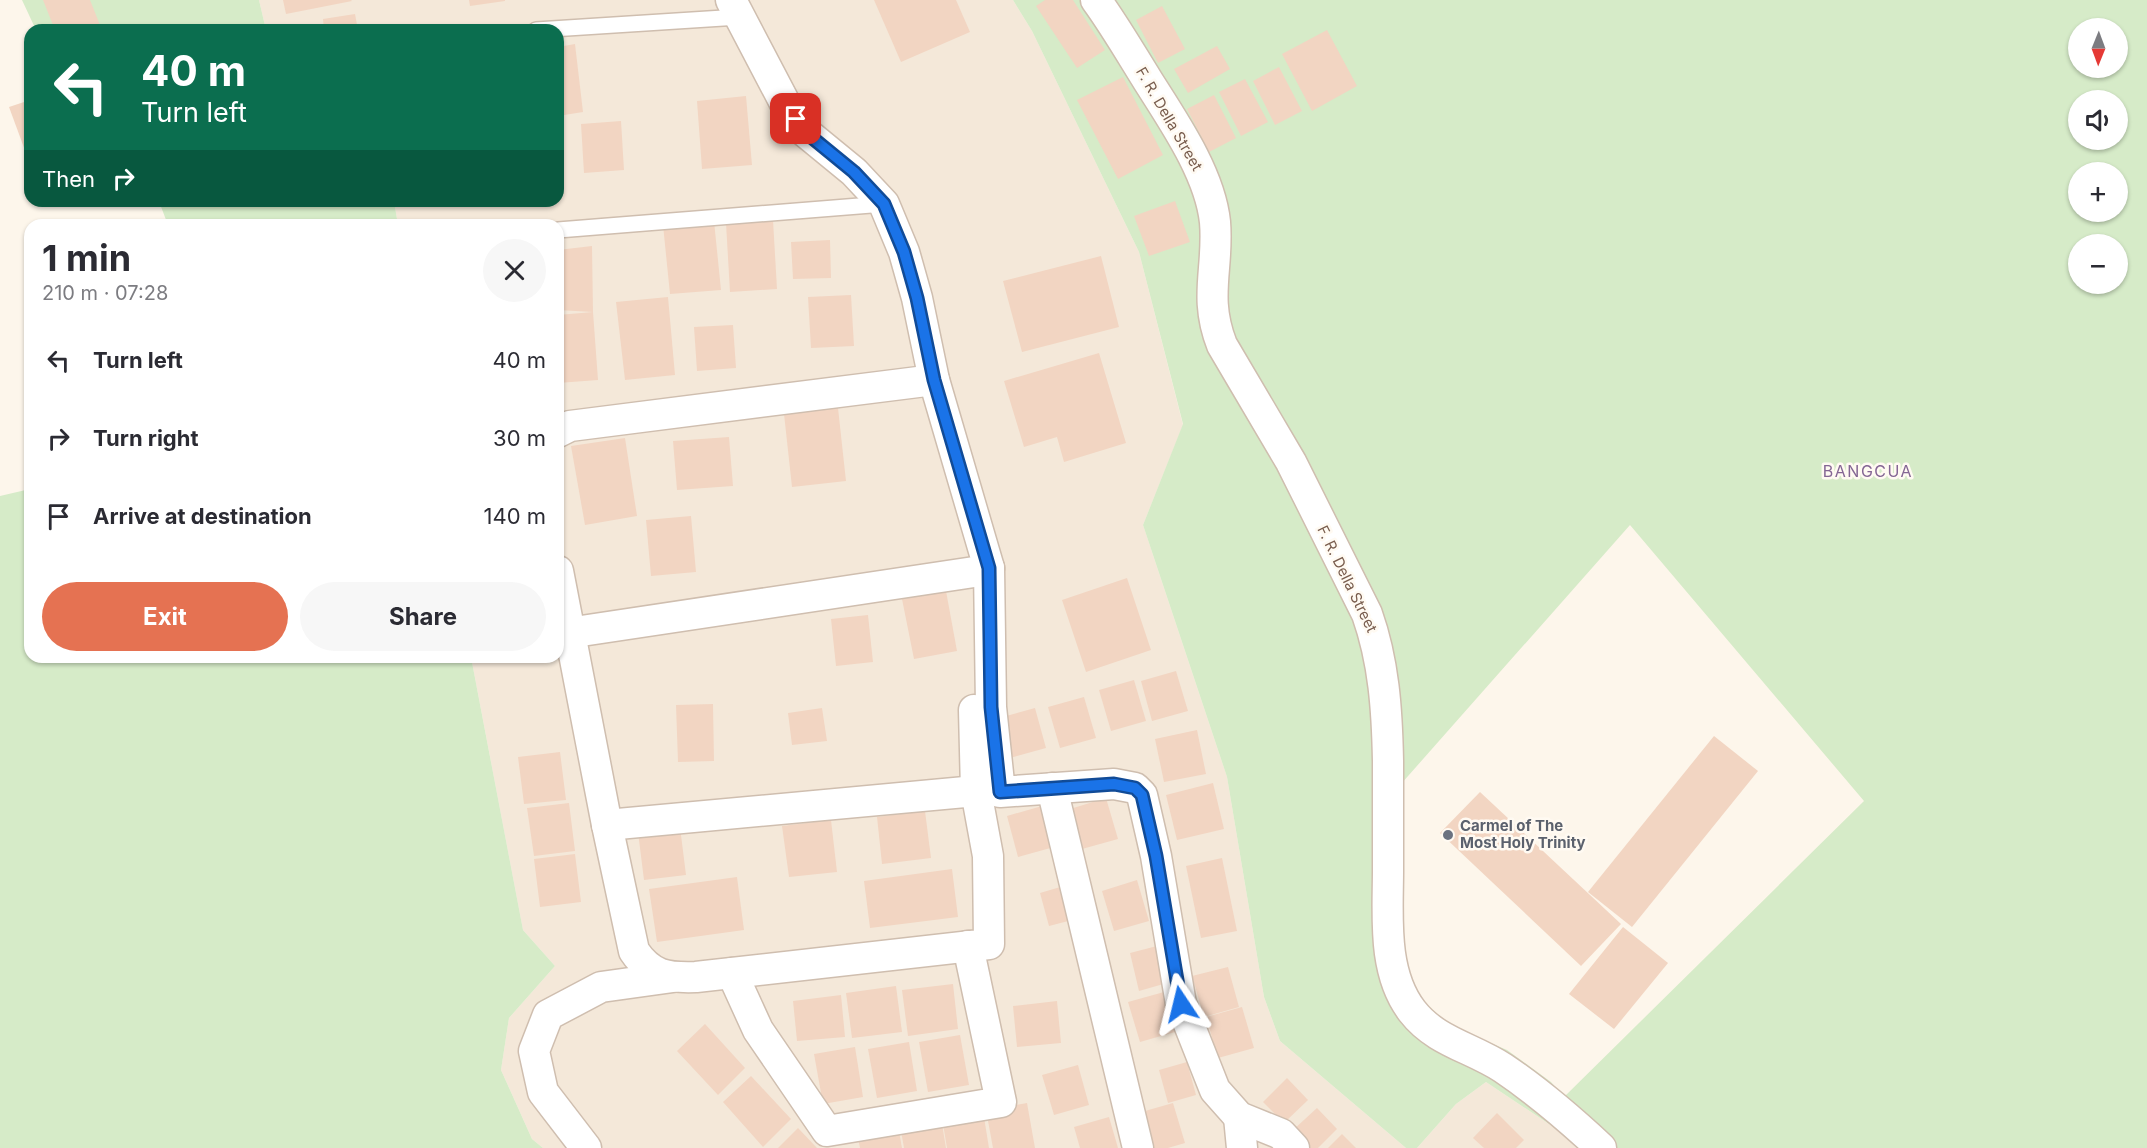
<!DOCTYPE html>
<meta charset="utf-8">
<style>
:root{--surface:#fff;--page:#f7f7f7;--text:#2b2b33;--muted:#7c7c81;--accent:#e57252}
body{margin:0;font-family:Inter,sans-serif;background:var(--page);color:var(--text);height:100vh;display:flex;flex-direction:column;font-size:22px;white-space:nowrap}
*{box-sizing:border-box;margin:0}
p{font-size:20px;color:var(--muted)}
.icon{flex:none;width:33px;height:33px;fill:none;stroke:currentColor;stroke-width:2;stroke-linecap:round;stroke-linejoin:round}
.map{position:relative;flex:1;overflow:hidden}
.panel{position:absolute;left:24px;top:219px;width:540px;height:444px;display:flex;flex-direction:column;background:var(--surface);border-radius:18px;box-shadow:0 2px 4px #0004}
.panel>*{flex:none}
.hud{position:absolute;left:24px;top:24px;width:540px;height:183px;border-radius:18px;box-shadow:0 2px 4px #0004;background:#0b6e4f;color:#fff;overflow:hidden}
.needle{width:39px;rotate:181deg}
.fabs{position:absolute;left:2068px;top:18px;display:grid;gap:12px}
.fabs a{display:grid;place-items:center;width:60px;height:60px;border-radius:50%;background:var(--surface);box-shadow:0 2px 4px #0004;font-size:30px}
.pin{position:absolute;display:grid;place-items:center;width:51px;height:51px;color:#fff;margin:-26px;border-radius:12px;box-shadow:0 3px 9px #0006}
.me{position:absolute;width:66px;margin:-33px;rotate:350deg;stroke-linejoin:round;filter:drop-shadow(0 0 4px #0008)}
.turn{display:flex;align-items:center;gap:21px;height:126px;padding:0 18px;font-size:27px}
.turn .icon{width:78px;height:78px;stroke-width:2.5}
.turn b{display:block;font-size:42px;line-height:51px}
.then{display:flex;align-items:center;height:57px;padding:0 18px;background:#0003;gap:12px;font-size:22px}
.round{display:grid;place-items:center;flex:none;width:63px;height:63px;border-radius:32px;background:var(--page)}
.headline{display:flex;align-items:center;justify-content:space-between;height:102px;padding:0 18px}
h1{font-size:36px;font-weight:700;line-height:45px}
.cta{display:flex;gap:12px;margin-top:auto;padding:12px 18px}
.cta a{flex:1;height:69px;border-radius:36px;background:var(--accent);color:#fff;font-size:24px;font-weight:700;line-height:69px;text-align:center}
.cta a+a{background:var(--page);color:var(--text)}
ul{padding:0;list-style:none}
li{display:flex;align-items:center;gap:18px;height:78px;padding:0 18px}
li div{flex:1}
li b{display:block;font-size:22px}
li em{font-style:normal}
.map>svg:first-child{display:block}
.residential{fill:#f4e8d9}
.green{fill:#d6ebc8;fill-rule:evenodd}
.building{fill:#f2d5c2}
.lines{fill:none;stroke-linecap:round;stroke-linejoin:round}
.service-casing{stroke:#cfbeaf;stroke-width:18}
.minor-casing{stroke:#cfbeaf;stroke-width:33}
.service{stroke:#fff;stroke-width:15}
.minor{stroke:#fff;stroke-width:30}
.route-casing{stroke:#114b97;stroke-width:15}
.route{stroke:#1a73e8;stroke-width:10}
.worship-dot{fill:#6b7280;stroke:#fffaf2;stroke-width:2}
.labels{text-anchor:middle;stroke-width:5;stroke-linejoin:round;paint-order:stroke}
.street-label{font-size:15px;fill:#785c4d;stroke:#fffaf2}
.worship-label{font-size:15px;font-weight:bold;fill:#5b616d;stroke:#fffaf2;text-anchor:start}
.neighbourhood-label{font-size:16px;letter-spacing:1.5px;fill:#846694;stroke:#fffaf2}
</style>
<div class="map">
<svg width="2147" height="1148" viewBox="0 0 2147 1148">
<rect width="100%" height="100%" fill="#fdf6eb"/>
<g class="residential">
<polygon points="259,0 1013,0 1032,31 1139,252 1183,425 1143,525 1227,777 1264,997 1280,1041 1406,1148 543,1148 532,1139 501,1070 509,1018 555,966 523,930 471,657 558,657 558,225 398,225 394,201 558,201 558,30 266,30"/>
<polygon points="1486,1082 1585,1148 1417,1148 1456,1104"/>
</g>
<g class="green">
<polygon points="22,0 259,0 266,30 36,30"/>
<path d="M 1013,0 L 2147,0 L 2147,1148 L 1585,1148 L 1486,1082 L 1456,1104 L 1417,1148 L 1406,1148 L 1280,1041 L 1264,997 L 1227,777 L 1143,525 L 1183,424 L 1139,252 L 1032,31 ZM 2079,28 L 2118,28 L 2118,68 L 2079,68 ZM 2079,100 L 2118,100 L 2118,140 L 2079,140 ZM 2079,172 L 2118,172 L 2118,212 L 2079,212 ZM 2079,244 L 2118,244 L 2118,284 L 2079,284 ZM 1630,525 L 1864,801 L 1564,1097 L 1551,1082 L 1507,1050 L 1453,1027 L 1428,1006 L 1417,993 L 1403,963 L 1398,869 L 1401,784 Z"/>
<polygon points="150,201 394,201 398,225 168,225 160,204"/>
<polygon points="30,489 30,657 471,657 523,930 555,966 509,1018 501,1070 532,1139 543,1148 0,1148 0,496"/>
</g>
<g class="building">
<polygon points="43,0 90,0 102,30 55,30"/>
<polygon points="283,0 351,0 352,1 286,14"/>
<polygon points="469,0 505,0 505,1 470,6"/>
<polygon points="874,0 956,0 970,32 901,62"/>
<polygon points="1045,0 1073,0 1105,50 1077,68 1036,6"/>
<polygon points="1162,6 1185,49 1158,63 1136,20"/>
<polygon points="355,14 358,30 324,30 323,19"/>
<polygon points="1327,30 1357,86 1312,111 1282,54"/>
<polygon points="575,44 583,112 558,116 558,47"/>
<polygon points="1217,46 1230,69 1188,93 1174,69"/>
<polygon points="1279,67 1302,111 1275,125 1253,81"/>
<polygon points="1123,77 1163,155 1118,179 1077,100"/>
<polygon points="1245,79 1268,122 1241,136 1219,92"/>
<polygon points="1214,95 1236,138 1209,152 1187,109"/>
<polygon points="746,96 752,165 702,169 697,101"/>
<polygon points="30,100 30,164 9,107"/>
<polygon points="621,121 624,170 584,173 581,124"/>
<polygon points="1175,201 1190,242 1149,256 1134,216"/>
<polygon points="773,220 777,289 730,292 726,223"/>
<polygon points="714,221 721,290 670,294 663,225"/>
<polygon points="830,240 831,278 793,279 791,242"/>
<polygon points="592,246 593,312 558,310 558,250"/>
<polygon points="1101,256 1119,327 1022,352 1003,281"/>
<polygon points="851,295 854,346 811,348 808,297"/>
<polygon points="668,297 675,375 625,380 616,302"/>
<polygon points="593,312 598,380 558,383 558,315"/>
<polygon points="733,325 736,368 697,371 694,327"/>
<polygon points="1099,353 1126,443 1064,462 1057,437 1024,447 1004,381"/>
<polygon points="838,408 846,481 792,487 784,414"/>
<polygon points="729,437 733,486 677,490 673,441"/>
<polygon points="625,438 637,516 585,525 571,446"/>
<polygon points="691,516 696,572 651,576 646,520"/>
<polygon points="1127,578 1151,650 1086,672 1062,600"/>
<polygon points="946,591 957,651 914,659 902,599"/>
<polygon points="868,615 873,662 836,666 831,619"/>
<polygon points="1176,671 1188,711 1152,721 1141,681"/>
<polygon points="1134,680 1146,721 1111,731 1099,690"/>
<polygon points="1084,697 1096,738 1060,748 1048,707"/>
<polygon points="713,704 714,761 678,762 676,705"/>
<polygon points="822,708 827,741 792,745 788,713"/>
<polygon points="1035,708 1046,748 1010,758 999,718"/>
<polygon points="1197,730 1206,774 1164,782 1155,739"/>
<polygon points="1714,736 1758,771 1632,927 1588,892"/>
<polygon points="560,752 566,800 524,804 518,757"/>
<polygon points="1213,783 1224,829 1177,840 1166,795"/>
<polygon points="1480,792 1621,924 1581,966 1440,833"/>
<polygon points="1106,798 1118,839 1082,849 1070,809"/>
<polygon points="569,803 575,851 534,856 527,808"/>
<polygon points="1042,806 1054,847 1018,857 1007,816"/>
<polygon points="925,811 931,858 882,864 877,817"/>
<polygon points="831,820 837,872 789,877 782,826"/>
<polygon points="680,827 686,875 644,880 638,832"/>
<polygon points="575,854 581,902 540,907 534,859"/>
<polygon points="1222,858 1237,931 1201,938 1186,866"/>
<polygon points="952,869 958,917 870,928 864,881"/>
<polygon points="737,877 744,930 657,942 649,889"/>
<polygon points="1137,880 1149,921 1114,931 1102,891"/>
<polygon points="1067,885 1076,919 1049,926 1040,893"/>
<polygon points="1623,927 1668,963 1614,1029 1569,994"/>
<polygon points="1157,946 1167,983 1139,991 1130,953"/>
<polygon points="1228,967 1239,1007 1204,1017 1192,976"/>
<polygon points="953,984 958,1029 908,1036 902,990"/>
<polygon points="896,986 902,1032 852,1038 846,993"/>
<polygon points="1164,992 1175,1032 1140,1042 1128,1002"/>
<polygon points="841,995 845,1037 797,1041 793,1001"/>
<polygon points="1057,1001 1061,1043 1017,1047 1013,1006"/>
<polygon points="1242,1007 1254,1048 1218,1058 1206,1017"/>
<polygon points="705,1024 745,1068 718,1095 677,1051"/>
<polygon points="960,1035 969,1085 928,1092 919,1042"/>
<polygon points="909,1042 917,1091 877,1098 868,1049"/>
<polygon points="855,1047 863,1097 823,1104 814,1054"/>
<polygon points="1187,1062 1196,1095 1168,1103 1159,1070"/>
<polygon points="1078,1065 1089,1105 1054,1115 1042,1075"/>
<polygon points="751,1076 791,1119 763,1147 723,1102"/>
<polygon points="1287,1078 1308,1100 1284,1123 1263,1102"/>
<polygon points="1027,1103 1035,1148 993,1148 986,1110"/>
<polygon points="1173,1103 1185,1143 1168,1148 1148,1148 1138,1113"/>
<polygon points="1317,1108 1337,1129 1318,1148 1309,1148 1292,1131"/>
<polygon points="983,1111 989,1148 947,1148 942,1118"/>
<polygon points="1497,1113 1524,1140 1516,1148 1484,1148 1473,1138"/>
<polygon points="1109,1117 1118,1148 1080,1148 1074,1127"/>
<polygon points="941,1118 946,1148 904,1148 900,1125"/>
<polygon points="898,1126 902,1148 860,1148 857,1133"/>
<polygon points="798,1128 817,1148 778,1148"/>
<polygon points="1342,1134 1356,1148 1328,1148"/>
</g>
<g class="lines">
<defs>
<g id="service">
<polyline points="536,30 739,17"/>
<polyline points="558,230 884,204"/>
</g>
<g id="minor">
<polyline points="731,0 787,107 804,131 854,172 884,204 904,252 917,298 934,380 989,568 991,707 1000,792 1114,784 1135,788 1142,795 1156,856 1181,1004 1215,1090 1239,1117 1281,1134 1294,1148"/>
<path d="M 1096,0 C 1115,26 1131,54 1148,81 C 1174,122 1210,174 1215,222 C 1219,268 1203,297 1222,345 L 1291,462 L 1367,614 C 1384,662 1387,710 1388,761 C 1388,797 1388,834 1388,870 C 1388,915 1382,972 1412,1011 C 1436,1042 1471,1047 1503,1068 C 1537,1091 1571,1120 1601,1148"/>
<polyline points="558,432 570,426 934,380"/>
<path d="M 558,571 L 607,825 L 634,951 C 651,976 667,978 696,977 L 989,944 L 988,856 L 976,791 L 974,710"/>
<polyline points="568,633 974,572 989,568"/>
<polyline points="1052,788 1138,1148"/>
<polyline points="607,825 976,791"/>
<polyline points="732,973 758,1030 827,1131 1001,1102 968,946"/>
<polyline points="1239,1117 1242,1148"/>
<polyline points="586,1148 543,1092 534,1051 548,1015 601,987 673,977"/>
</g>
</defs>
<use href="#service" class="service-casing"/>
<use href="#minor" class="minor-casing"/>
<use href="#service" class="service"/>
<use href="#minor" class="minor"/>
</g>
<g class="lines">
<defs>
<polyline id="route" points="796,119 804,131 854,172 884,204 904,252 917,298 934,380 989,568 991,707 1000,792 1114,784 1135,788 1142,795 1156,856 1181,1004"/>
</defs>
<use href="#route" class="route-casing"/>
<use href="#route" class="route"/>
</g>
<circle class="worship-dot" cx="1448" cy="835" r="6"/>
<g class="labels">
<g class="street-label">
<text transform="translate(1169 119) rotate(60)" y="5">F. R. Della Street</text>
<text transform="translate(1347 579) rotate(64)" y="5">F. R. Della Street</text>
</g>
<g class="worship-label">
<text x="1460" y="831">Carmel of The<tspan x="1460" dy="17">Most Holy Trinity</tspan></text>
</g>
<g class="neighbourhood-label">
<text x="1868" y="477">BANGCUA</text>
</g>
</g>
</svg>
<div class="fabs">
<a><svg class="needle" viewBox="-14 -14 28 28"><path d="M0-13l5 13h-10z" fill="#e53935"/><path d="M0 13l5-13h-10z" fill="#7c7c81"/></svg></a>
<a><svg class="icon" aria-label="sound" viewBox="0 0 24 24"><path d="M4 9h4l5-4v14l-5-4H4zM17 9q2 3 0 6"/></svg></a>
<a>+</a>
<a>−</a>
</div>
<div class="pin" style="left:796px;top:119px;background:#d93025"><svg class="icon" aria-label="arrive" viewBox="0 0 24 24"><path d="M6 21V4h12l-3 4 3 4H6"/></svg></div>
<svg class="me" style="left:1181px;top:1004px" viewBox="-20 -20 40 40"><path d="M0-17L14 15 0 8-14 15z" fill="#1a73e8" stroke="#fff" stroke-width="4"/></svg>
<div class="hud">
<div class="turn"><svg class="icon" aria-label="left" viewBox="0 0 24 24"><path d="M17 20v-9H6M10 6l-5 5 5 5"/></svg><div><b>40 m</b>Turn left</div></div>
<div class="then">Then<svg class="icon" aria-label="right" viewBox="0 0 24 24"><path d="M7 20v-9h11M14 6l5 5-5 5"/></svg></div>
</div>
<section class="panel">
<div class="headline"><div><h1>1 min</h1><p>210 m · 07:28</p></div><a class="round"><svg class="icon" aria-label="close" viewBox="0 0 24 24"><path d="M6 6l12 12M18 6L6 18"/></svg></a></div>
<ul>
<li><svg class="icon" aria-label="left" viewBox="0 0 24 24"><path d="M17 20v-9H6M10 6l-5 5 5 5"/></svg><div><b>Turn left</b></div><em>40 m</em></li>
<li><svg class="icon" aria-label="right" viewBox="0 0 24 24"><path d="M7 20v-9h11M14 6l5 5-5 5"/></svg><div><b>Turn right</b></div><em>30 m</em></li>
<li><svg class="icon" aria-label="arrive" viewBox="0 0 24 24"><path d="M6 21V4h12l-3 4 3 4H6"/></svg><div><b>Arrive at destination</b></div><em>140 m</em></li>
</ul>
<div class="cta"><a>Exit</a><a>Share</a></div>
</section>
</div>
